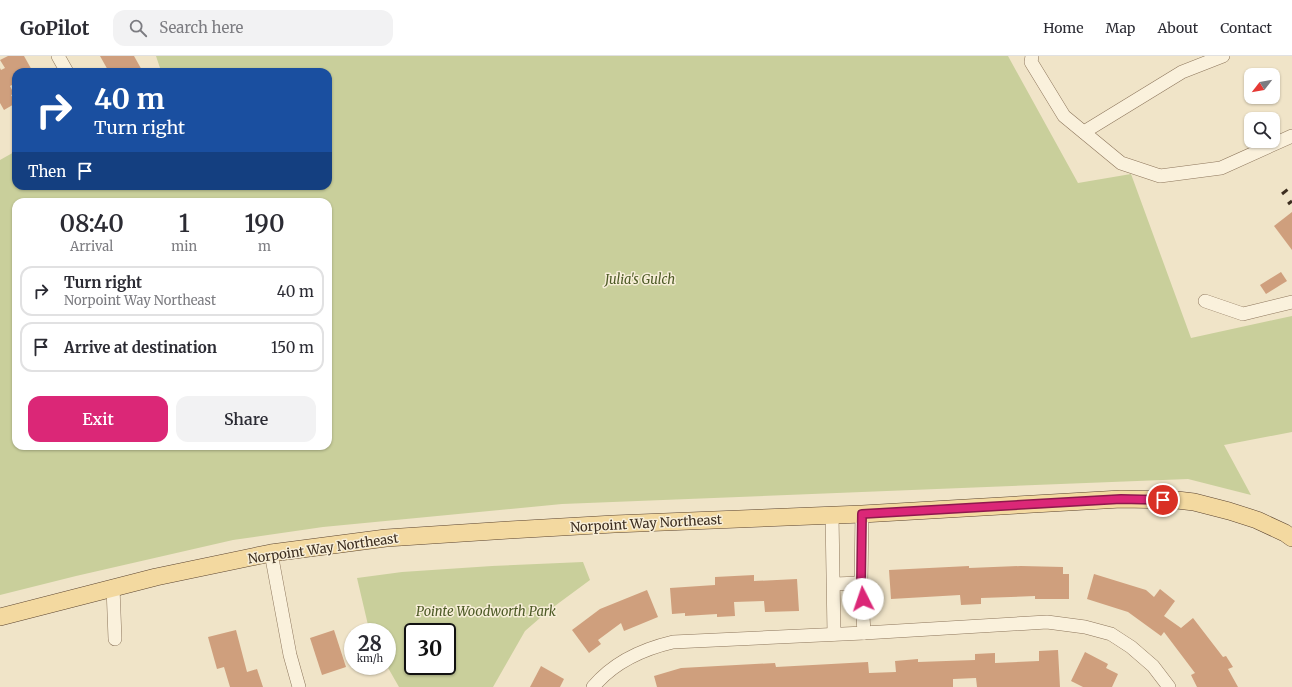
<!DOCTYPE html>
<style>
:root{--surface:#fff;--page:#f2f2f3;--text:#2b2b33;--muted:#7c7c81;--line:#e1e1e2;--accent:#db2777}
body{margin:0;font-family:Merriweather,serif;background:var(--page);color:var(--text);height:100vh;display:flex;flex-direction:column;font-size:15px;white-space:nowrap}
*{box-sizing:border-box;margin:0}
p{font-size:13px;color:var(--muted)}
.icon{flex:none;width:22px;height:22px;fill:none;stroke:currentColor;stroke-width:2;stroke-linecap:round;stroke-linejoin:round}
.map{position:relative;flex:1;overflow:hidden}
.panel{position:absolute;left:12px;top:142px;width:320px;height:252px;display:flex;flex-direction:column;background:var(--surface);border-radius:12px;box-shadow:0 1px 3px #0004}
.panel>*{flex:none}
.hud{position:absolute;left:12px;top:12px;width:320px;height:122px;border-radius:12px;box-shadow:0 1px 3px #0004;background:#1a4fa0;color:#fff;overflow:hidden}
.needle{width:26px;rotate:239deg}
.tools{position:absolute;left:1244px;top:12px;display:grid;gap:8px}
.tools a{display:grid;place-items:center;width:36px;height:36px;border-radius:8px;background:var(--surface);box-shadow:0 1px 3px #0004;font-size:20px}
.speed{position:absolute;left:344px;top:567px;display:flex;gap:8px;font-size:20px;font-weight:700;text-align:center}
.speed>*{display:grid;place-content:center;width:52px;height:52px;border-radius:50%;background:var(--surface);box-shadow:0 1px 3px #0004;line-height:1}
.speed small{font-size:10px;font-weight:400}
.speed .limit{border:2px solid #111;border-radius:6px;background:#fff;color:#111}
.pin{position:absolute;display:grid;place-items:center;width:34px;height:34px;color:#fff;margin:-17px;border:2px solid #fff;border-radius:50%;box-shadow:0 1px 4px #0007}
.me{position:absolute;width:44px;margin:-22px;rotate:356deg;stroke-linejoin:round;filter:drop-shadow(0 0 3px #0008)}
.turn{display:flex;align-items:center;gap:14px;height:84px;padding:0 16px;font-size:18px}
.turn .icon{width:52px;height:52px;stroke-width:2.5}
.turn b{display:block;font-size:28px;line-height:34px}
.then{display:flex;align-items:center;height:38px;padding:0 16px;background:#0003;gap:8px;font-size:15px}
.eta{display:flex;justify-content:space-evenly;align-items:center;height:68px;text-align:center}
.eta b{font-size:24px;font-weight:600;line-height:28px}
.cta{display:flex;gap:8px;margin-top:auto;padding:8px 16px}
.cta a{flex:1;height:46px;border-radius:12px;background:var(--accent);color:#fff;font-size:16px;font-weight:600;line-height:46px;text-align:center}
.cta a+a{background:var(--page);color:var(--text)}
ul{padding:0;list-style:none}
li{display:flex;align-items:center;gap:12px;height:50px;margin:0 8px 6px;padding:0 8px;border:2px solid var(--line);border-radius:12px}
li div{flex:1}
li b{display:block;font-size:15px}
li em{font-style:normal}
header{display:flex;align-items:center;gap:24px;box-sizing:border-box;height:56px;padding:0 20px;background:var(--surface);border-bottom:1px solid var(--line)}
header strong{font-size:19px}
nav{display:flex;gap:22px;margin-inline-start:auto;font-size:14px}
.search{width:280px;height:36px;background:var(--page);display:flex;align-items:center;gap:10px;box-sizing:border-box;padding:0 14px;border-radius:12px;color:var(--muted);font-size:15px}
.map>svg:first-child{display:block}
.green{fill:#c9cf9b;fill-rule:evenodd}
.building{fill:#cf9f7d}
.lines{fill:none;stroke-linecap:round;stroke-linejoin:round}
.minor-casing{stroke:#8d765c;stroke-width:14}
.major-casing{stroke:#5b4430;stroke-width:18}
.minor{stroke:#faf1dc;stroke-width:13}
.major{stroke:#f3d9a0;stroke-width:17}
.rail{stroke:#3d2e20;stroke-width:3;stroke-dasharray:7 7;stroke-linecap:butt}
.route-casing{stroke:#8e194d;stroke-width:10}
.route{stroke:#db2777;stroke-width:7}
.labels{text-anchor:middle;stroke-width:3;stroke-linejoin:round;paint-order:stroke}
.park-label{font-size:13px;font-style:italic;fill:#4d5a26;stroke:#f7eed8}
.street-label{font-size:13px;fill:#3d2e20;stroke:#f7eed8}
</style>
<header>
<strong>GoPilot</strong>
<div class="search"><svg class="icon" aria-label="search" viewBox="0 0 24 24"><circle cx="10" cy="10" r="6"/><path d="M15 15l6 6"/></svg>Search here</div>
<nav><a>Home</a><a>Map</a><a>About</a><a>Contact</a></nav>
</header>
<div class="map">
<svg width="1292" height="631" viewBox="0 0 1292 631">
<rect width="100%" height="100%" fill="#f0e4c8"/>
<g class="green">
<path d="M 156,0 L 1008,0 L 1078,127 L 1131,118 L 1191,282 L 1292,260 L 1292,376 L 1224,389 L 1251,439 L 1188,423 L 562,448 L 323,471 L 233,484 L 76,520 L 0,539 L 0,104 L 16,95 L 16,130 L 328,130 L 328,16 L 153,16 L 160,12 ZM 16,146 L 328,146 L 328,390 L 16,390 Z"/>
<path d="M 583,506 L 590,524 L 548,555 L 525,575 L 493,631 L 399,631 L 387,610 L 387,576 L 372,576 L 368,569 L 357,522 L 402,516 L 492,510 ZM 413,576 L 447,576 L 447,610 L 413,610 Z"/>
</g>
<g class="building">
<polygon points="8,0 24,0 33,16 16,16 16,33 14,28 10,30 14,38 11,39 16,47 4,54 0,47 0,12 1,14 5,12 0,4"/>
<polygon points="100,0 134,0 143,16 109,16"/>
<polygon points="1292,156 1292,194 1274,170"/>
<polygon points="1281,216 1287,225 1266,238 1260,229"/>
<polygon points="969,510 969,512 1021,510 1063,511 1063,518 1069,518 1069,543 1035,543 1035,540 981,542 981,548 961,549 960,539 891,543 889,514"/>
<polygon points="1094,518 1146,534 1154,541 1160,533 1175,545 1164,560 1181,572 1193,562 1223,601 1226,600 1233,611 1228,613 1238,631 1197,631 1191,619 1195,617 1164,576 1161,580 1128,556 1087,543"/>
<polygon points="754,519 754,525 797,523 799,555 765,556 764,545 734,546 735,560 717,561 717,558 685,560 685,557 672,558 670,532 715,529 715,521"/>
<polygon points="647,534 658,561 624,575 621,567 598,584 601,588 589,597 572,574 600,553"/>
<polygon points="236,574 247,616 257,613 263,631 230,631 224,611 217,613 208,581"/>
<polygon points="334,574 346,611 322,619 310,582"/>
<polygon points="1058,594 1060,631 977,631 976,622 953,623 953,631 657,631 654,620 681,612 775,607 776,611 868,606 869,617 896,616 895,605 918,603 918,606 975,604 975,598 995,597 995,607 1039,605 1039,595"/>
<polygon points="1085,596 1108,608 1106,612 1118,618 1112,631 1083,631 1071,625"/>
<polygon points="541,610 564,623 560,631 530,631"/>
</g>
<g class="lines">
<defs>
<g id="minor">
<polyline points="58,0 67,16"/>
<polyline points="1032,0 1031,6 1064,60 1121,107 1160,120 1221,112 1292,80"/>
<polyline points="1084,76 1182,16 1223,0"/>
<polyline points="1205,245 1243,258 1292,246"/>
<polyline points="862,458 861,527 864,577"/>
<polyline points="832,459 834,578"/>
<polyline points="271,497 290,599 299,631"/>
<polyline points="834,528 861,527"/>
<polyline points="113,531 115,583"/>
<path d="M 593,631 C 613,607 643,593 673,586 L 864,577 L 1047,566 L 1085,571 L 1111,578 L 1131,591 L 1153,610 L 1169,631"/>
</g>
<polyline id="major" points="0,561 156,521 271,497 386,482 509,474 614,468 862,458 1121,443 1177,444 1194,446 1229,455 1257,464 1285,477 1292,482"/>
</defs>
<use href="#minor" class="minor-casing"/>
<use href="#major" class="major-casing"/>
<use href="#minor" class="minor"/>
<use href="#major" class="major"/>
<g class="rail">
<polyline points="1282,138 1292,130"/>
<polyline points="1288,148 1292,145"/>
</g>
</g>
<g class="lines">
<defs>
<polyline id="route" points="863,543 861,527 862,458 1121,443 1163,444"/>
</defs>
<use href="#route" class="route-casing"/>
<use href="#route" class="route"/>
</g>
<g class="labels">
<g class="park-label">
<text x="640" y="228">Julia's Gulch</text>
<text x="486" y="560">Pointe Woodworth Park</text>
</g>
<g class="street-label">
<text transform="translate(646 467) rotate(-3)" y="5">Norpoint Way Northeast</text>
<text transform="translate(323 492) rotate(-8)" y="5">Norpoint Way Northeast</text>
</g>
</g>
</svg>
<div class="tools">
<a><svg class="needle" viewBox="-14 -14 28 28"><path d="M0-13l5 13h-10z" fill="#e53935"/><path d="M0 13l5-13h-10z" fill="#7c7c81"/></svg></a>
<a><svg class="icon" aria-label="search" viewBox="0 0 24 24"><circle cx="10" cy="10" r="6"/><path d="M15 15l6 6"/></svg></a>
</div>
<div class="speed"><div>28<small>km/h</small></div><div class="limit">30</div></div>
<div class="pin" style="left:1163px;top:444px;background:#d93025"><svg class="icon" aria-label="arrive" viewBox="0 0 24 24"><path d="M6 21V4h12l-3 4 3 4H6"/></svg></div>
<svg class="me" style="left:863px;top:543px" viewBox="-20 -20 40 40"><circle r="19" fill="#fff"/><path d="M0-13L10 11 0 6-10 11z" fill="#db2777"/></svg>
<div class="hud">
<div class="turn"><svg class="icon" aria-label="right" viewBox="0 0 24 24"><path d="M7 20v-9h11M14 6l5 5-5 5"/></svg><div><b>40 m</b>Turn right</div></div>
<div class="then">Then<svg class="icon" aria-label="arrive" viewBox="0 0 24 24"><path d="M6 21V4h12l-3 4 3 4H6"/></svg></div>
</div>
<section class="panel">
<div class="eta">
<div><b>08:40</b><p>Arrival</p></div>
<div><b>1</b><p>min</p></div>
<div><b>190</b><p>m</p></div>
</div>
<ul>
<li><svg class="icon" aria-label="right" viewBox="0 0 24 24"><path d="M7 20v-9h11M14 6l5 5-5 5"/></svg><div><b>Turn right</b><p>Norpoint Way Northeast</p></div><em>40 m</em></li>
<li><svg class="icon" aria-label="arrive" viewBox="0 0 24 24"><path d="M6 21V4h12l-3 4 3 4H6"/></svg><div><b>Arrive at destination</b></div><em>150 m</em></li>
</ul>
<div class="cta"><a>Exit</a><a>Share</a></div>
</section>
</div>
